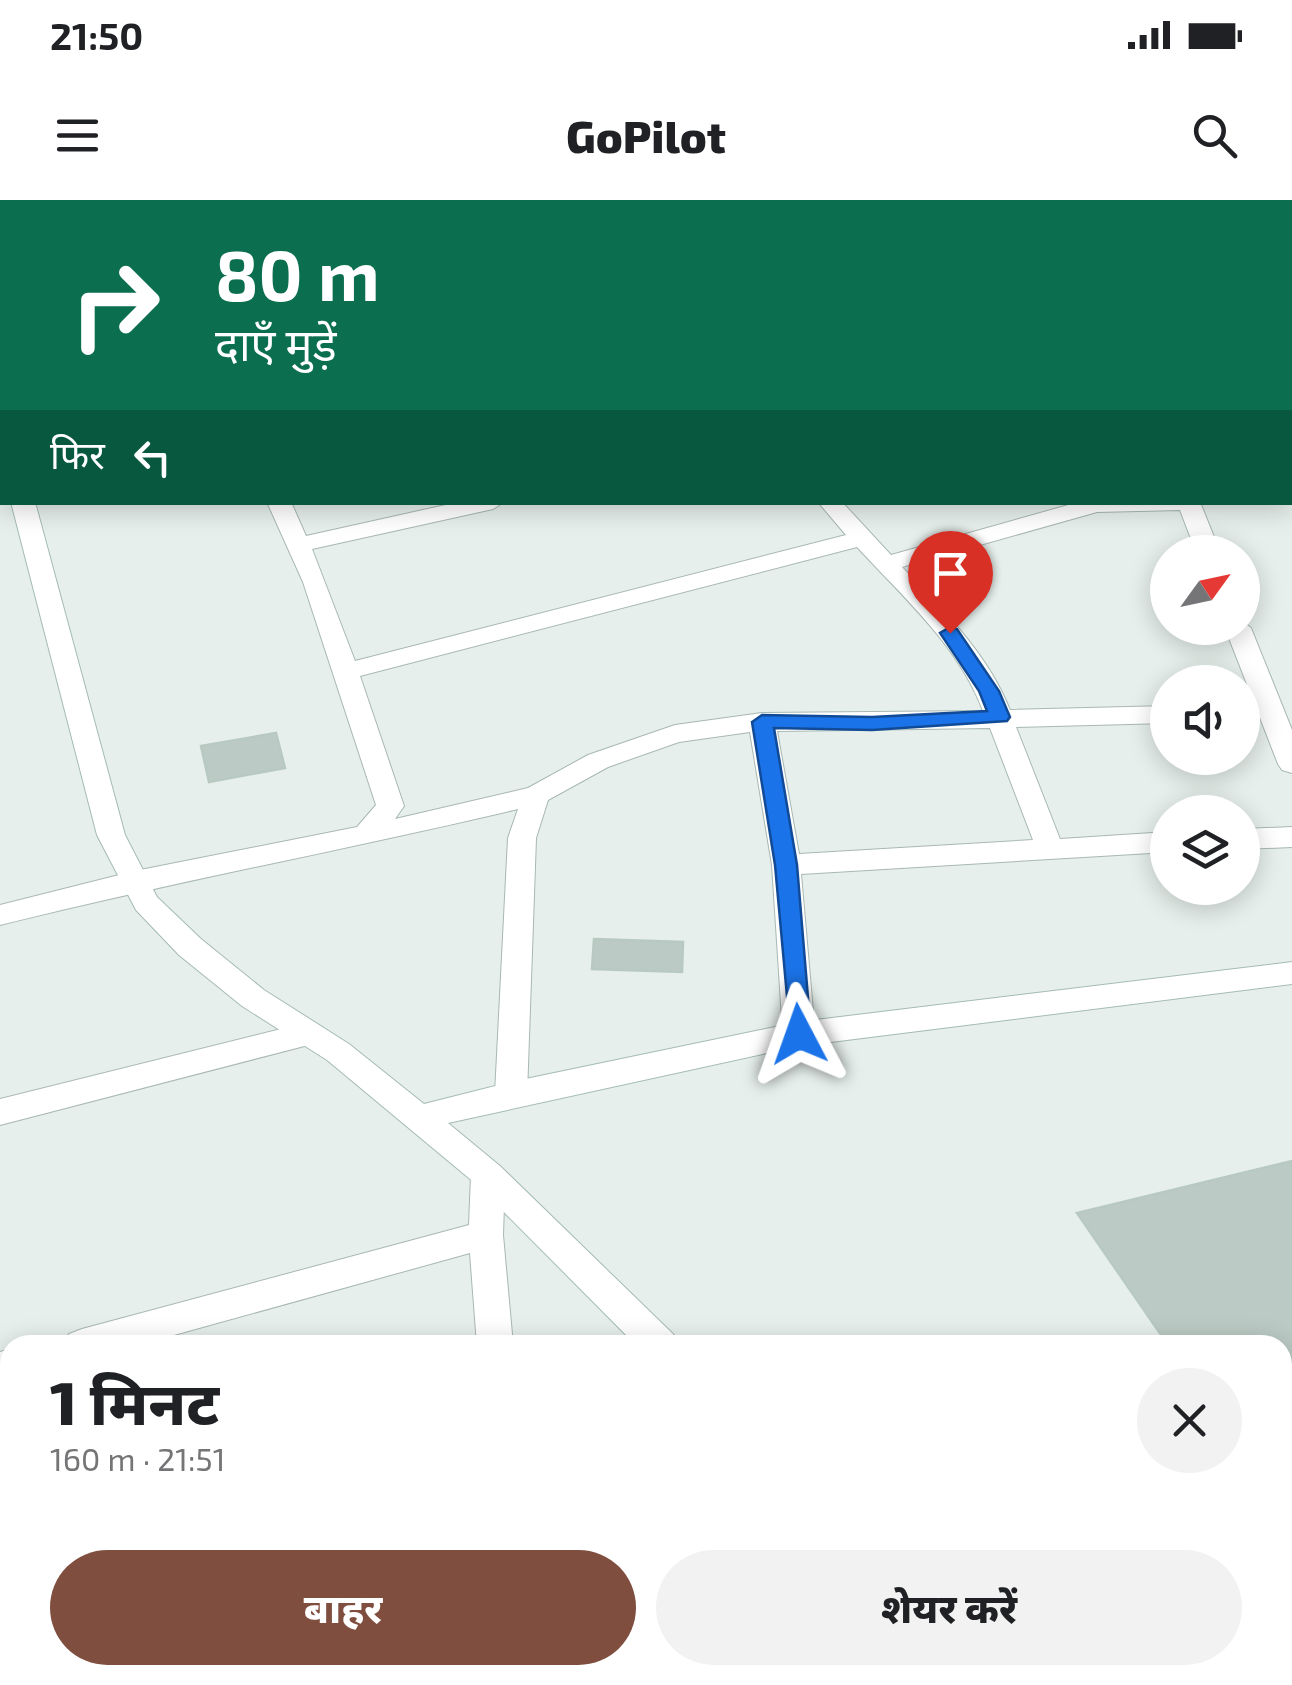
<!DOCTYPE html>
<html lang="hi">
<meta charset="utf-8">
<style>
:root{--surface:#fff;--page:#f2f2f2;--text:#202124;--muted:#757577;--accent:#7f4e3f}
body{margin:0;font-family:"Exo 2","Noto Sans Devanagari",sans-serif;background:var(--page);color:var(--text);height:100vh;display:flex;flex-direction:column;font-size:38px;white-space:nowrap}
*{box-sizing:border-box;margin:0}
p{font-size:32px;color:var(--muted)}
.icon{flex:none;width:55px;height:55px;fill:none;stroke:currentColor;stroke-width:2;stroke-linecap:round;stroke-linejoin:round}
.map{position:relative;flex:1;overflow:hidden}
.side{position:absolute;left:0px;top:1135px;width:1292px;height:350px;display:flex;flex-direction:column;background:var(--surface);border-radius:30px 30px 0 0;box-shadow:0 5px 25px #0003}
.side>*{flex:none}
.hud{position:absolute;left:0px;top:0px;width:1292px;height:305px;box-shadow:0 5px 25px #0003;background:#0b6e4f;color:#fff;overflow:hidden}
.needle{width:65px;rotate:57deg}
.controls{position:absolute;left:1150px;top:335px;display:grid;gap:20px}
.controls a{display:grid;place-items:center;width:110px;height:110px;border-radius:50%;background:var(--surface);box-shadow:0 5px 25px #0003;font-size:50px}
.pin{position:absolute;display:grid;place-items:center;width:85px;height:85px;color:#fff;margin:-102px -42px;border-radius:50% 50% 50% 0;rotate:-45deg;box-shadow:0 0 10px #0007}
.pin .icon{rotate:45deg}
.me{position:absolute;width:110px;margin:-55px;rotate:356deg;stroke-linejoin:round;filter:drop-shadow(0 0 8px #0008)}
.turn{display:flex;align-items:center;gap:35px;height:210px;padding:0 50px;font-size:45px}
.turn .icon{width:130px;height:130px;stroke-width:2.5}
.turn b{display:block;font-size:70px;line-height:85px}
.then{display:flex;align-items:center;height:95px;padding:0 50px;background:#0003;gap:20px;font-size:38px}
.round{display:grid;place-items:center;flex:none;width:105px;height:105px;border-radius:52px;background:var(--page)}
.summary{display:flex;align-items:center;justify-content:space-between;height:170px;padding:0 50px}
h1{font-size:60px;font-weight:800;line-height:75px}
.button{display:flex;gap:20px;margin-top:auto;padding:20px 50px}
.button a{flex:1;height:115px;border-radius:60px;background:var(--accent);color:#fff;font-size:40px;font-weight:800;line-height:115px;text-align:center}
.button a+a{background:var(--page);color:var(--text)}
.status{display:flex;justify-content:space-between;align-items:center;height:70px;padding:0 50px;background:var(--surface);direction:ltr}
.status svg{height:28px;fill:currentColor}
header{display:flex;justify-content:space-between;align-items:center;height:130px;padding:0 50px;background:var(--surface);font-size:45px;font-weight:800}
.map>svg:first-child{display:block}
.building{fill:#bbcac4;stroke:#b8c9c2;stroke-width:2.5}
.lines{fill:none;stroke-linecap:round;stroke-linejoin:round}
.street-casing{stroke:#a8b8b2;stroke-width:2}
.secondary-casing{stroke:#a4bbb3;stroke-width:2}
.street{fill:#fff;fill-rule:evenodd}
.secondary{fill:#fff;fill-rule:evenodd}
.route{fill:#1a73e8;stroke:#114b97;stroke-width:2.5}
</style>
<div class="status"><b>21:50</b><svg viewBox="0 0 49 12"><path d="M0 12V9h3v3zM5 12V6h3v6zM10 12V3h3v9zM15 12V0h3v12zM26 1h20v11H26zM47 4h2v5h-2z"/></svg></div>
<header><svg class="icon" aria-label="menu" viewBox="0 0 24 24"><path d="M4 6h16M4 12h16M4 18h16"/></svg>GoPilot<svg class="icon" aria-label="search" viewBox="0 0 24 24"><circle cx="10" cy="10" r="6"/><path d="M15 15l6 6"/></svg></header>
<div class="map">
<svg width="1292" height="1485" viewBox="0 0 1292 1485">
<rect width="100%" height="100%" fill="#e6efeb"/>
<g class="building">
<polygon points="276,533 285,568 209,582 201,546"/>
<polygon points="594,739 683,742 682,772 592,769"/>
<polygon points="1292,961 1292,1325 1282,1311 1282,1145 1168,1145 1077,1013"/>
</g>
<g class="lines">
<defs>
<g id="street">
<polygon points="130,0 150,0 151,2 132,2"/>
<polygon points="538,0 558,0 560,2 540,2"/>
<polygon points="763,0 784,0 786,2 765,2"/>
<polygon points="933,0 953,0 954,2 935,2"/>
<polygon points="992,0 1012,0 1013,2 994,2"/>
<polygon points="2,276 2,290 0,291 0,277"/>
<path d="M 267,302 L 291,302 L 306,336 L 459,302 L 504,302 L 493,309 L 312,349 L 355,461 L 846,335 L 818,302 L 842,302 L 891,355 L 1079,302 L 1200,302 L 1220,352 L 1196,352 L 1180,310 L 1097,312 L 902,367 C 943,410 988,454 1010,510 L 1168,506 L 1168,523 L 1016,527 L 1060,639 L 1168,632 L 1168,652 L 801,674 L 815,834 L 810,842 L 799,846 L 788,842 L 783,834 L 772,665 L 750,532 L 679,542 L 608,567 L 548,600 L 536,638 L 527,894 L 522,903 L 511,906 L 500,903 L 495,894 L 508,638 L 518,609 C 345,650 172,682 0,725 L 0,705 L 135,671 L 357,627 L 376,605 L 303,382 ZM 857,347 C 903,397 959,446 983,511 L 762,513 L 675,525 L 588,555 L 528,588 L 395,619 L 404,606 L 360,476 ZM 990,528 L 1033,640 L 799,654 L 777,531 Z"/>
<polygon points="1242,421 1251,428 1292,530 1292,573 1282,570 1278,564 1225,428 1242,428"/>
<polygon points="1292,627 1292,647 1242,649 1242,629"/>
<polygon points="309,822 320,826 325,834 320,842 0,925 0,899"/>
<polygon points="488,962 500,966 505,975 503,1035 513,1145 477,1145 470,1053 138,1145 64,1145 69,1134 82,1129 469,1025 471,975 476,966"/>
<polygon points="10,1149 10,1181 0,1184 0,1152"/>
<polygon points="10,1457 10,1475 35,1475 31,1485 0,1485 0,1460"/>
<polygon points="39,1475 79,1475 80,1485 40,1485"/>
<polygon points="474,1475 514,1475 512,1485 472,1485"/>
</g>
<g id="secondary">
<polygon points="0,206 2,207 2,230 0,229"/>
<polygon points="11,302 35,302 125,635 157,697 201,739 264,790 349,844 424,904 511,882 799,822 1292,762 1292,784 799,846 448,923 500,966 673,1134 678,1145 636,1145 476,984 327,860 242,806 179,755 136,710 97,635"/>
<polygon points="913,1475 953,1475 957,1485 917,1485"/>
</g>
</defs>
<use href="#street" class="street-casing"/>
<use href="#secondary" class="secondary-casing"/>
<use href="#street" class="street"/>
<use href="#secondary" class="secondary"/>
</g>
<polygon class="route" points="950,427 957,429 999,491 1010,517 1007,521 872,530 774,528 797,665 811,834 799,843 791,840 775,665 752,522 762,515 872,517 987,511 979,491 940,433"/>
</svg>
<div class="controls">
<a><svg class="needle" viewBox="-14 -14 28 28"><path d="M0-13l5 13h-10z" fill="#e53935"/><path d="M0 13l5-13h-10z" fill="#757577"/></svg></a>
<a><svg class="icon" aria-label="sound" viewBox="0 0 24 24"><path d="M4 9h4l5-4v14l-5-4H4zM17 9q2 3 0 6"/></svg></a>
<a><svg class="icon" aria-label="layers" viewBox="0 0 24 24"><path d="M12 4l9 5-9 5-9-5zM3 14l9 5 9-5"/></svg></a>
</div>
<div class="pin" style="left:950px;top:433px;background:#d93025"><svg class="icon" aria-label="arrive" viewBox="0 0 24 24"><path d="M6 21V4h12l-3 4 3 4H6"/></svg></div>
<svg class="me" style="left:799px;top:834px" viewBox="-20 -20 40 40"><path d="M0-17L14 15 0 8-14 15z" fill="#1a73e8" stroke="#fff" stroke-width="4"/></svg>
<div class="hud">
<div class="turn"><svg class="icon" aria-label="right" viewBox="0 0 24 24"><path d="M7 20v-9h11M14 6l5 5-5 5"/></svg><div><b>80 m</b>दाएँ मुड़ें</div></div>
<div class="then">फिर<svg class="icon" aria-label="left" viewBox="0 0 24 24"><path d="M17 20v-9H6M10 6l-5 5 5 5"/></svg></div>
</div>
<section class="side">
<div class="summary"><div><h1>1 मिनट</h1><p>160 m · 21:51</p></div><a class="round"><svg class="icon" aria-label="close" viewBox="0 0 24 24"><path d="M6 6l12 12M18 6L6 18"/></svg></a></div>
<div class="button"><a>बाहर</a><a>शेयर करें</a></div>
</section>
</div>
